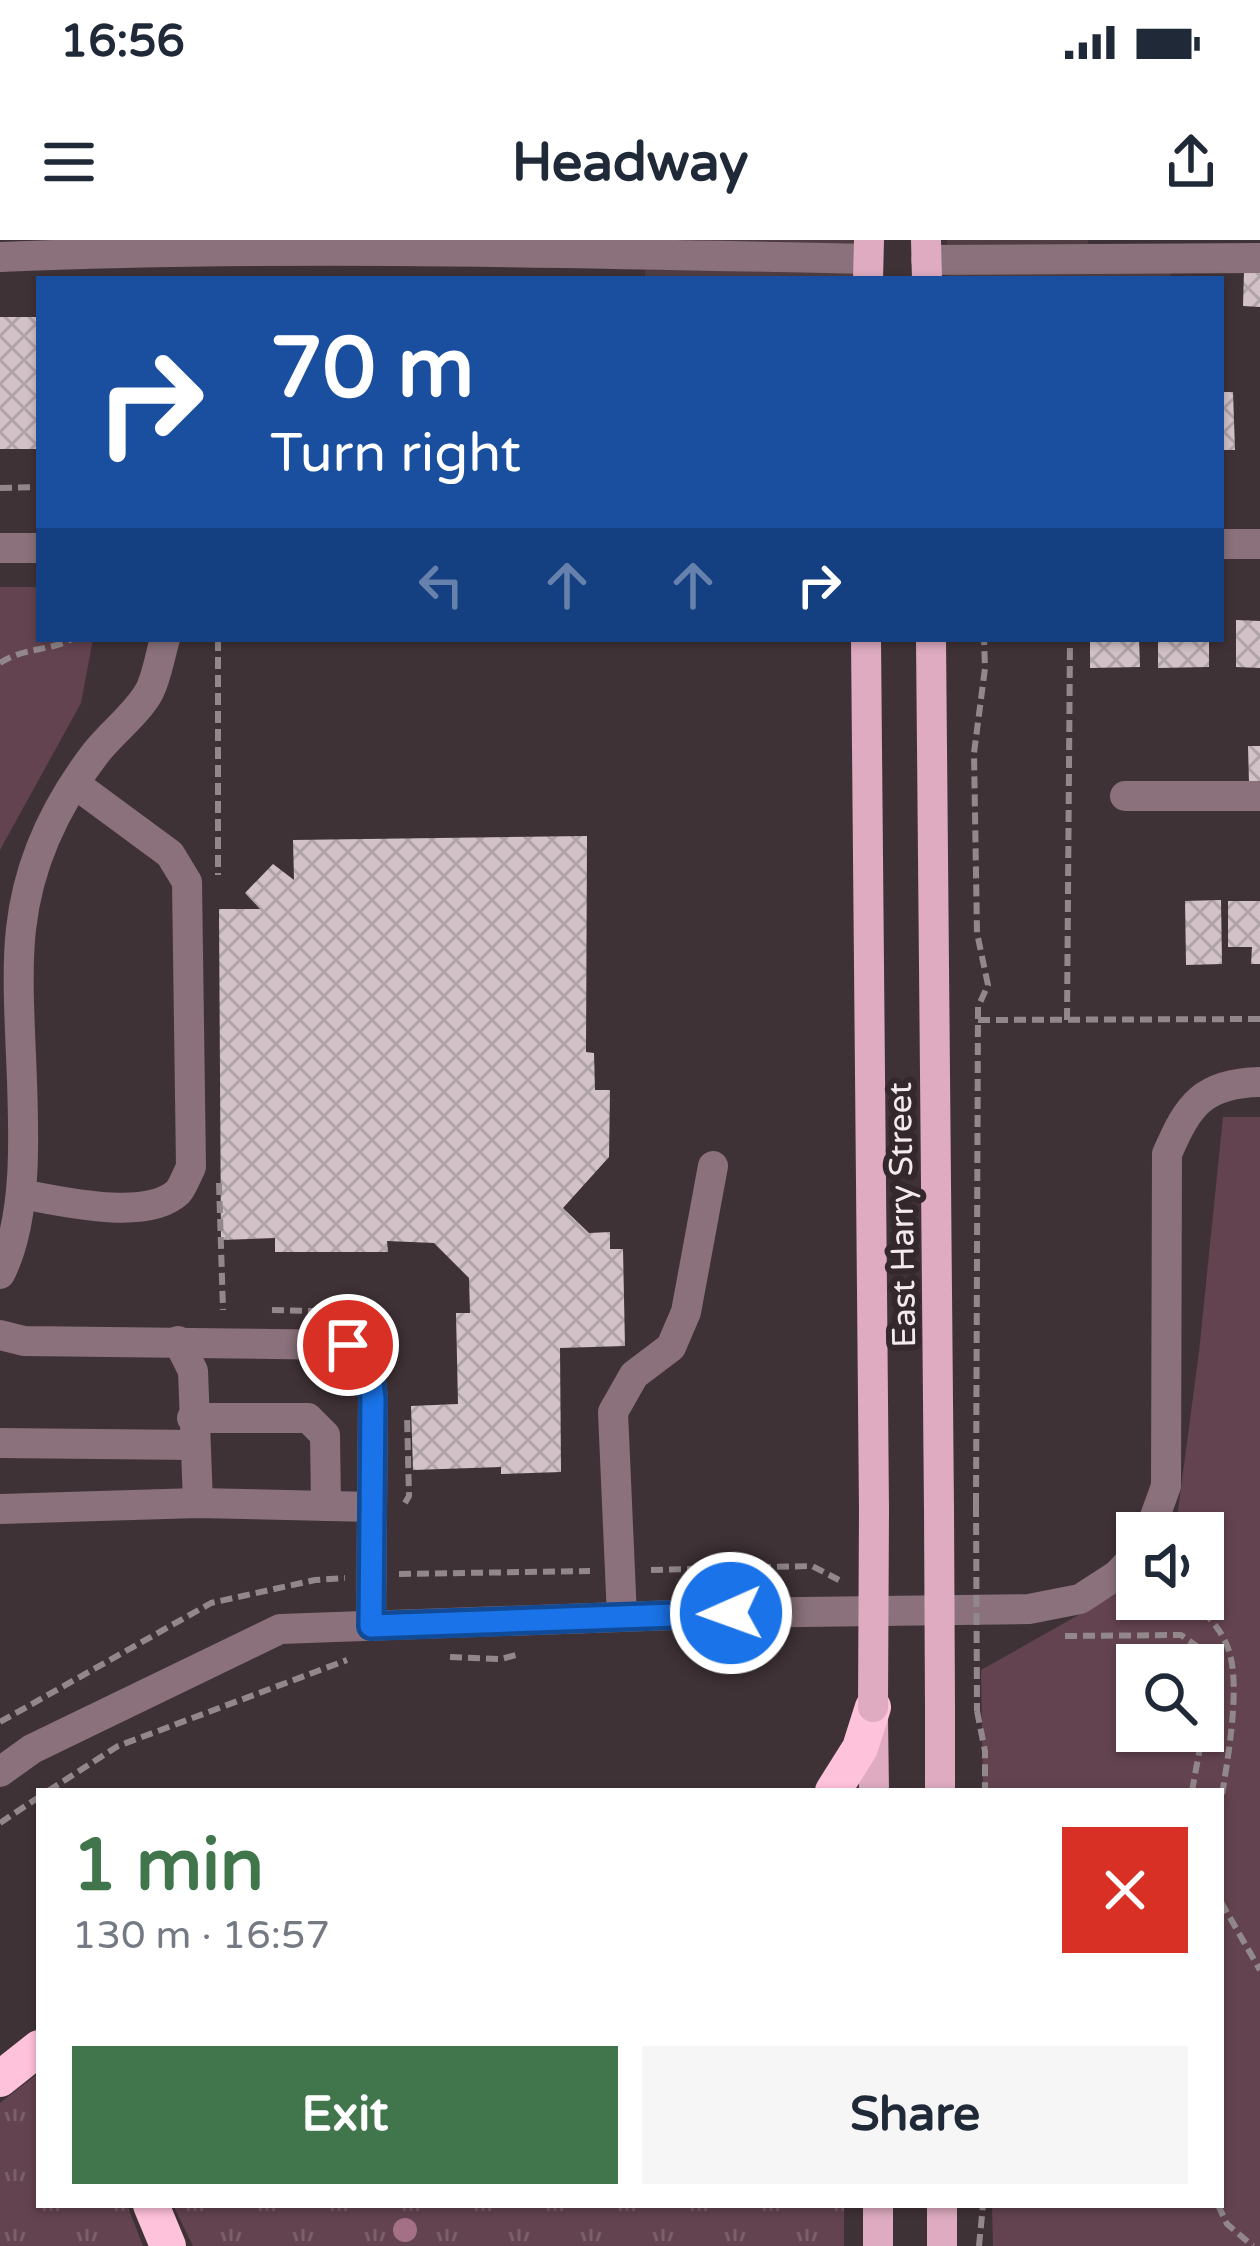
<!DOCTYPE html>
<meta charset="utf-8">
<style>
:root{--surface:#fff;--page:#f6f6f7;--text:#1f2937;--muted:#747a83;--accent:#41754b}
body{margin:0;font-family:"Varela Round",sans-serif;background:var(--page);color:var(--text);height:100vh;display:flex;flex-direction:column;font-size:45px;white-space:nowrap}
*{box-sizing:border-box;margin:0}
p{font-size:39px;color:var(--muted)}
.icon{flex:none;width:66px;height:66px;fill:none;stroke:currentColor;stroke-width:2;stroke-linecap:round;stroke-linejoin:round}
.map{position:relative;flex:1;overflow:hidden}
.details{position:absolute;left:36px;top:1548px;width:1188px;height:420px;display:flex;flex-direction:column;background:var(--surface);border-radius:0px;box-shadow:0 3px 9px #0004}
.details>*{flex:none}
.top-card{position:absolute;left:36px;top:36px;width:1188px;height:366px;border-radius:0px;box-shadow:0 3px 9px #0004;background:#1a4fa0;color:#fff;overflow:hidden}
.tools{position:absolute;left:1116px;top:1272px;display:grid;gap:24px}
.tools a{display:grid;place-items:center;width:108px;height:108px;border-radius:0px;background:var(--surface);box-shadow:0 3px 9px #0004;font-size:60px}
.pin{position:absolute;display:grid;place-items:center;width:102px;height:102px;color:#fff;margin:-51px;border:6px solid #fff;border-radius:50%;box-shadow:0 3px 12px #0007}
.me{position:absolute;width:132px;margin:-66px;rotate:268deg;stroke-linejoin:round;filter:drop-shadow(0 0 9px #0008)}
.turn{display:flex;align-items:center;gap:42px;height:252px;padding:0 36px;font-size:54px}
.turn .icon{width:156px;height:156px;stroke-width:2.5}
.turn b{display:block;font-size:84px;line-height:102px}
.lanes{display:flex;align-items:center;height:114px;padding:0 36px;background:#0003;justify-content:center;gap:60px;direction:ltr}
.lanes .off{opacity:.35}
.round{display:grid;place-items:center;flex:none;width:126px;height:126px;border-radius:0px;background:var(--page)}
.headline{display:flex;align-items:center;justify-content:space-between;height:204px;padding:0 36px}
h1{font-size:72px;font-weight:700;line-height:90px;color:var(--accent)}
.cta{display:flex;gap:24px;margin-top:auto;padding:24px 36px}
.cta a{flex:1;height:138px;border-radius:0px;background:var(--accent);color:#fff;font-size:48px;font-weight:700;line-height:138px;text-align:center}
.cta a+a{background:var(--page);color:var(--text)}
.status{display:flex;justify-content:space-between;align-items:center;height:84px;padding:0 60px;background:var(--surface);direction:ltr}
.status svg{height:33px;fill:currentColor}
header{display:flex;justify-content:space-between;align-items:center;height:156px;padding:0 36px;background:var(--surface);font-size:54px;font-weight:700}
.map>svg:first-child{display:block}
.built{fill:#4f3d43}
.grass{fill:url(#grass-tufts)}
.park{fill:#634350;fill-rule:evenodd}
.building{fill:url(#building-cross-hatch)}
.lines{fill:none;stroke-linecap:round;stroke-linejoin:round}
.path{stroke:#92888c;stroke-width:6;stroke-dasharray:12 6;stroke-linecap:butt}
.minor{stroke:#8a717b;stroke-width:30}
.major{stroke:#deabc0;stroke-width:30}
.highway{stroke:#ffc2db;stroke-width:36}
.path-bridge{stroke:#92888c;stroke-width:6;stroke-dasharray:12 6;stroke-linecap:butt}
.major-bridge{stroke:#deabc0;stroke-width:30}
.tree{fill:#a37086}
.route-casing{stroke:#114b97;stroke-width:30}
.route{stroke:#1a73e8;stroke-width:21}
.labels{text-anchor:middle;stroke-width:12;stroke-linejoin:round;paint-order:stroke}
.street-label{font-size:33px;fill:#f2eaed;stroke:#34282d}
</style>
<div class="status"><b>16:56</b><svg viewBox="0 0 49 12"><path d="M0 12V9h3v3zM5 12V6h3v6zM10 12V3h3v9zM15 12V0h3v12zM26 1h20v11H26zM47 4h2v5h-2z"/></svg></div>
<header><svg class="icon" aria-label="menu" viewBox="0 0 24 24"><path d="M4 6h16M4 12h16M4 18h16"/></svg>Headway<svg class="icon" aria-label="share" viewBox="0 0 24 24"><path d="M12 15V3M7 8l5-5 5 5M5 13v7h14v-7"/></svg></header>
<div class="map">
<svg width="1260" height="2006" viewBox="0 0 1260 2006">
<defs>
<pattern id="grass-tufts" width="24" height="20" patternUnits="userSpaceOnUse" patternTransform="scale(3)"><rect width="24" height="20" fill="#634350"/><path d="M3 7l-1-3M5 7V3M7 7l1-3M15 17l-1-3M17 17v-4M19 17l1-3" fill="none" stroke="#7a5e6a"/></pattern>
<pattern id="building-cross-hatch" width="8" height="8" patternUnits="userSpaceOnUse" patternTransform="scale(3)"><rect width="8" height="8" fill="#d2c2c8"/><path d="M0 0l8 8M0 8l8-8" fill="none" stroke="#b0a3a8"/></pattern>
</defs>
<rect width="100%" height="100%" fill="#3f3237"/>
<g class="built">
<polygon points="655,0 857,0 856,39 645,39 645,10"/>
<polygon points="947,0 1088,0 1088,7 1170,10 1171,39 948,39"/>
</g>
<g class="grass">
<polygon points="39,1833 39,1965 127,1965 143,2006 0,2006 0,1863"/>
<polygon points="173,1965 844,1965 844,2006 193,2006"/>
</g>
<g class="park">
<polygon points="0,347 39,347 39,399 93,399 81,463 0,610"/>
<path d="M 1223,877 L 1260,877 L 1260,2006 L 993,2006 L 992,1965 L 1221,1965 L 1221,1551 L 983,1551 L 981,1430 L 1137,1342 L 1137,1359 L 1203,1359 L 1203,1293 L 1175,1293 L 1199,1112 ZM 1137,1425 L 1203,1425 L 1203,1491 L 1137,1491 Z"/>
</g>
<g class="building">
<polygon points="1244,31 1260,32 1260,67 1243,66"/>
<rect x="0" y="77" width="39" height="132"/>
<polygon points="1221,152 1233,152 1235,210 1221,210"/>
<polygon points="1236,380 1260,381 1260,428 1236,427"/>
<polygon points="1090,399 1139,399 1140,427 1090,428"/>
<polygon points="1158,399 1209,399 1209,427 1158,428"/>
<polygon points="1248,506 1260,506 1260,543 1249,543"/>
<polygon points="587,596 586,812 594,813 595,850 610,850 609,917 563,968 589,993 610,992 610,1009 623,1009 625,1106 560,1108 561,1232 501,1234 501,1227 413,1230 411,1166 458,1164 456,1073 470,1073 469,1038 434,1003 387,1001 388,1012 275,1012 275,998 221,1000 219,669 260,669 245,653 273,624 294,640 293,600"/>
<polygon points="1221,660 1222,724 1186,725 1185,661"/>
<polygon points="1228,661 1260,661 1260,724 1251,724 1252,707 1228,707"/>
</g>
<g class="lines">
<g class="path">
<polyline points="0,248 39,247"/>
<polyline points="218,399 218,635"/>
<polyline points="545,399 607,399"/>
<path d="M 0,423 C 25,407 46,412 72,399"/>
<polyline points="978,780 1260,779"/>
<polyline points="1067,780 1070,399"/>
<polyline points="219,943 223,1070"/>
<polyline points="272,1070 348,1072"/>
<polyline points="361,1075 376,1078 397,1109"/>
<polyline points="405,1263 409,1256 407,1175"/>
<polyline points="976,1265 978,767 988,745 977,693 974,513 985,428 984,399"/>
<polyline points="651,1330 812,1326 839,1340"/>
<polyline points="399,1334 590,1331"/>
<path d="M 1190,1359 C 1206,1374 1222,1389 1229,1411 C 1241,1448 1227,1523 1221,1561"/>
<polyline points="1065,1396 1181,1395 1202,1410 1213,1437 1203,1490"/>
<polyline points="450,1417 501,1419 520,1414"/>
<polyline points="977,1471 985,1511 985,1551"/>
<polyline points="0,1482 211,1363 315,1340 345,1338"/>
<polyline points="48,1551 118,1506 347,1420"/>
<polyline points="1192,1551 1203,1491"/>
<polyline points="0,1583 39,1557"/>
<polyline points="1221,1662 1260,1730"/>
<polyline points="1218,1965 1227,1984 1253,2006"/>
<polyline points="979,2006 983,1965"/>
</g>
<g class="minor">
<path d="M 0,17 C 289,5 579,13 868,19"/>
<polyline points="926,20 1260,18"/>
<polyline points="1221,304 1260,304"/>
<polyline points="0,308 39,308"/>
<polyline points="1125,556 1260,556"/>
<path d="M 21,954 C 60,961 147,982 178,952 C 183,946 187,935 191,927 L 187,642 L 170,614 L 75,544"/>
<path d="M 0,1034 C 44,948 10,787 21,689 C 28,624 55,566 95,514 C 111,493 136,475 149,452 C 157,437 160,415 165,399"/>
<polyline points="0,1095 24,1101 348,1105 369,1127 373,1158 371,1386"/>
<polyline points="178,1101 193,1131 198,1263"/>
<polyline points="192,1178 308,1178 325,1195 326,1266"/>
<polyline points="0,1203 195,1205"/>
<polyline points="0,1269 198,1263 372,1267"/>
<path d="M 1149,1293 L 1166,1246 L 1167,914 C 1188,865 1203,843 1260,842"/>
<polyline points="622,1377 613,1172 634,1135 671,1107 686,1072 713,926"/>
<polyline points="0,1532 32,1509 280,1389 732,1373 1029,1369 1080,1359 1117,1335 1137,1314"/>
</g>
<g class="major">
<polyline points="926,0 927,39"/>
<polyline points="868,39 869,0"/>
<polyline points="866,399 874,1269"/>
<polyline points="931,399 939,1270"/>
<polyline points="940,1467 940,1551"/>
<polyline points="873,1479 874,1551"/>
<polyline points="878,1965 878,2006"/>
<polyline points="942,1965 942,2006"/>
</g>
<g class="highway">
<polyline points="833,1551 860,1508 873,1467"/>
<polyline points="0,1839 39,1808"/>
<polyline points="151,1965 168,2006"/>
</g>
<polyline class="path-bridge" points="976,1265 977,1471"/>
<g class="major-bridge">
<polyline points="939,1270 940,1467"/>
<polyline points="873,1467 874,1269"/>
</g>
</g>
<circle class="tree" cx="405" cy="1990" r="12"/>
<g class="lines">
<defs>
<polyline id="route" points="348,1105 369,1127 373,1158 371,1386 731,1373"/>
</defs>
<use href="#route" class="route-casing"/>
<use href="#route" class="route"/>
</g>
<g class="labels">
<g class="street-label">
<text transform="translate(901 975) rotate(-91)" y="12">East Harry Street</text>
</g>
</g>
</svg>
<div class="tools">
<a><svg class="icon" aria-label="sound" viewBox="0 0 24 24"><path d="M4 9h4l5-4v14l-5-4H4zM17 9q2 3 0 6"/></svg></a>
<a><svg class="icon" aria-label="search" viewBox="0 0 24 24"><circle cx="10" cy="10" r="6"/><path d="M15 15l6 6"/></svg></a>
</div>
<div class="pin" style="left:348px;top:1105px;background:#d93025"><svg class="icon" aria-label="arrive" viewBox="0 0 24 24"><path d="M6 21V4h12l-3 4 3 4H6"/></svg></div>
<svg class="me" style="left:731px;top:1373px" viewBox="-20 -20 40 40"><circle r="17" fill="#1a73e8" stroke="#fff" stroke-width="3"/><path d="M0-11L8 9 0 5-8 9z" fill="#fff"/></svg>
<div class="top-card">
<div class="turn"><svg class="icon" aria-label="right" viewBox="0 0 24 24"><path d="M7 20v-9h11M14 6l5 5-5 5"/></svg><div><b>70 m</b>Turn right</div></div>
<div class="lanes"><svg class="icon off" aria-label="left" viewBox="0 0 24 24"><path d="M17 20v-9H6M10 6l-5 5 5 5"/></svg><svg class="icon off" aria-label="ahead" viewBox="0 0 24 24"><path d="M12 20V5M6 11l6-6 6 6"/></svg><svg class="icon off" aria-label="ahead" viewBox="0 0 24 24"><path d="M12 20V5M6 11l6-6 6 6"/></svg><svg class="icon" aria-label="right" viewBox="0 0 24 24"><path d="M7 20v-9h11M14 6l5 5-5 5"/></svg></div>
</div>
<section class="details">
<div class="headline"><div><h1>1 min</h1><p>130 m · 16:57</p></div><a class="round" style="background:#d93025;color:#fff"><svg class="icon" aria-label="close" viewBox="0 0 24 24"><path d="M6 6l12 12M18 6L6 18"/></svg></a></div>
<div class="cta"><a>Exit</a><a>Share</a></div>
</section>
</div>
